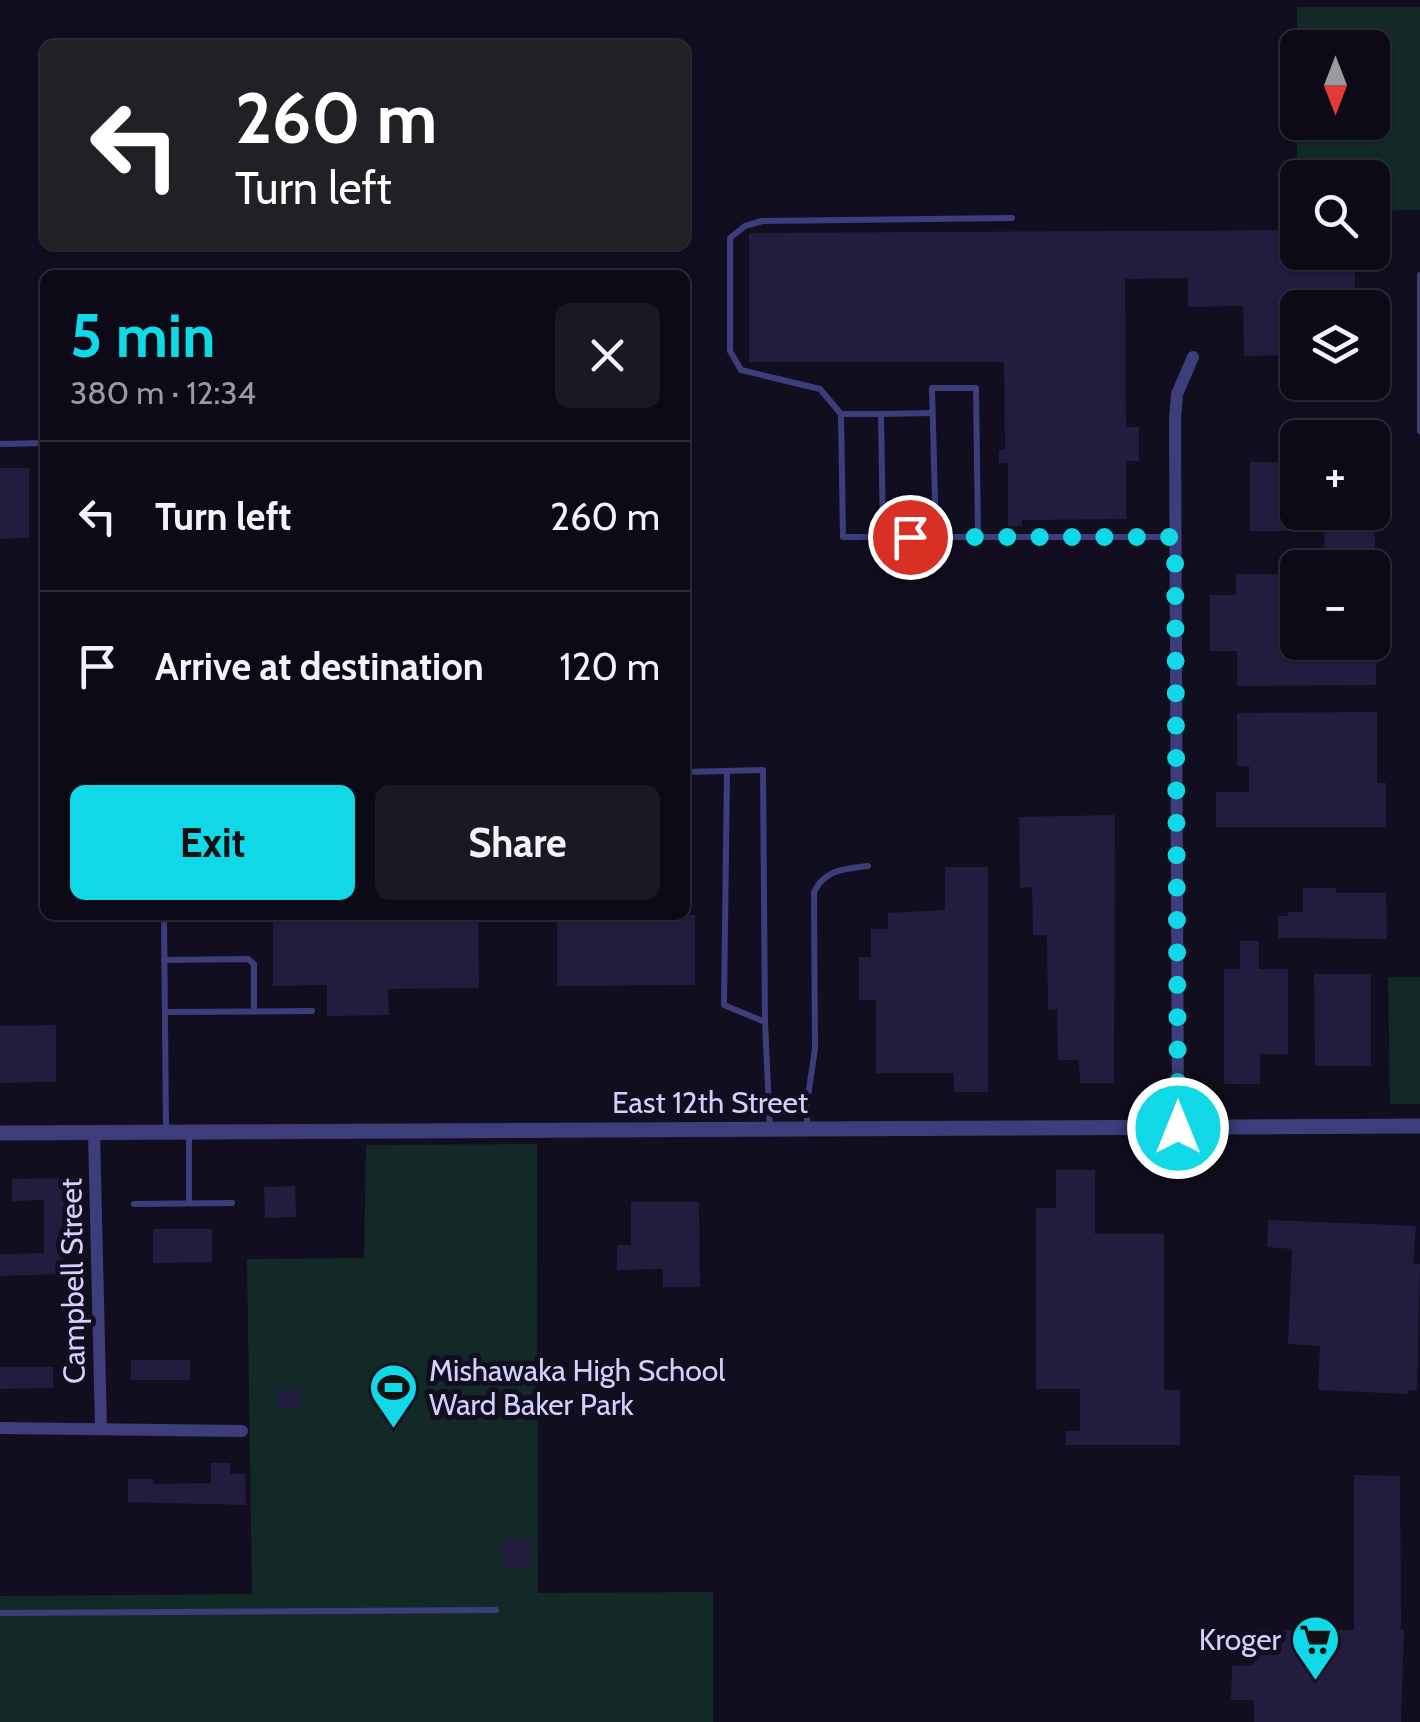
<!DOCTYPE html>
<meta charset="utf-8">
<style>
:root{--surface:#0d0a17;--page:#1b1824;--text:#f1f3f6;--muted:#9a9aa1;--line:#2d2b36;--accent:#11d8e7}
body{margin:0;font-family:Cabin,sans-serif;background:var(--page);color:var(--text);height:100vh;display:flex;flex-direction:column;font-size:38px;white-space:nowrap}
*{box-sizing:border-box;margin:0}
p{font-size:32px;color:var(--muted)}
.icon{flex:none;width:55px;height:55px;fill:none;stroke:currentColor;stroke-width:2;stroke-linecap:round;stroke-linejoin:round}
.map{position:relative;flex:1;overflow:hidden}
.sheet{position:absolute;left:40px;top:270px;width:650px;height:650px;display:flex;flex-direction:column;background:var(--surface);border-radius:15px;box-shadow:0 2px 8px #0004,0 0 0 2px var(--line)}
.sheet>*{flex:none}
.top-card{position:absolute;left:40px;top:40px;width:650px;height:210px;border-radius:15px;box-shadow:0 2px 8px #0004,0 0 0 2px var(--line);background:#202124;color:#fff;overflow:hidden}
.needle{width:65px;rotate:180deg}
.buttons{position:absolute;left:1280px;top:30px;display:grid;gap:20px}
.buttons a{display:grid;place-items:center;width:110px;height:110px;border-radius:15px;background:var(--surface);box-shadow:0 2px 8px #0004,0 0 0 2px var(--line);font-size:50px}
.pin{position:absolute;display:grid;place-items:center;width:85px;height:85px;color:#fff;margin:-42px;border:5px solid #fff;border-radius:50%;box-shadow:0 2px 10px #0007}
.me{position:absolute;width:110px;margin:-55px;rotate:0deg;stroke-linejoin:round;filter:drop-shadow(0 0 8px #0008)}
.turn{display:flex;align-items:center;gap:35px;height:210px;padding:0 30px;font-size:45px}
.turn .icon{width:130px;height:130px;stroke-width:2.5}
.turn b{display:block;font-size:70px;line-height:85px}
.round{display:grid;place-items:center;flex:none;width:105px;height:105px;border-radius:15px;background:var(--page)}
.headline{display:flex;align-items:center;justify-content:space-between;height:170px;padding:0 30px}
h1{font-size:60px;font-weight:800;line-height:75px;color:var(--accent)}
.action{display:flex;gap:20px;margin-top:auto;padding:20px 30px}
.action a{flex:1;height:115px;border-radius:15px;background:var(--accent);color:#111;font-size:40px;font-weight:800;line-height:115px;text-align:center}
.action a+a{background:var(--page);color:var(--text)}
ul{padding:0;list-style:none}
li{display:flex;align-items:center;gap:30px;height:150px;padding:0 30px;border-top:2px solid var(--line)}
li div{flex:1}
li b{display:block;font-size:38px}
li em{font-style:normal}
.map>svg:first-child{display:block}
.green{fill:#122927;fill-rule:evenodd}
.building{fill:#221c3f}
.lines{fill:none;stroke-linecap:round;stroke-linejoin:round}
.service{stroke:#3d3d7b;stroke-width:6}
.minor{stroke:#3d3d7b;stroke-width:12}
.tertiary{stroke:#3d3d7b;stroke-width:15}
.route{stroke:#11d8e7;stroke-width:18;stroke-dasharray:0 32.4}
.labels{text-anchor:middle;stroke-width:10;stroke-linejoin:round;paint-order:stroke}
.street-label{font-size:30px;fill:#d4d0fc;stroke:#110e1f}
.poi-label{font-size:30px;fill:#d4d0fc;stroke:#110e1f;text-anchor:start}
</style>
<div class="map">
<svg width="1420" height="1722" viewBox="0 0 1420 1722">
<rect width="100%" height="100%" fill="#110e1f"/>
<g class="green">
<path d="M 1297,7 L 1420,7 L 1420,210 L 1373,211 L 1372,178 L 1298,178 L 1297,211 ZM 1298,48 L 1372,48 L 1372,122 L 1298,122 Z"/>
<polygon points="1388,977 1420,977 1420,1104 1390,1104"/>
<polygon points="537,1144 538,1593 713,1592 713,1722 0,1722 0,1596 252,1594 247,1259 364,1258 366,1145"/>
</g>
<g class="building">
<polygon points="1298,230 1298,252 1355,252 1355,308 1298,308 1298,355 1244,356 1243,306 1188,307 1188,278 1125,279 1126,427 1139,427 1139,461 1126,461 1126,519 1022,520 1022,526 1008,526 1008,463 999,463 999,450 1005,450 1004,362 749,362 749,233"/>
<polygon points="1250,462 1298,462 1298,512 1375,512 1375,568 1325,568 1324,531 1250,531"/>
<polygon points="0,468 29,468 29,538 0,539"/>
<polygon points="1236,574 1298,574 1298,642 1372,642 1372,618 1385,618 1385,643 1376,643 1376,685 1237,686 1237,651 1210,651 1210,595 1236,595"/>
<polygon points="1377,712 1377,783 1386,783 1386,827 1216,827 1216,792 1249,792 1249,766 1237,766 1237,713"/>
<polygon points="1115,815 1114,1083 1080,1083 1079,1060 1058,1060 1057,1009 1048,1010 1047,935 1033,935 1032,887 1020,888 1019,817"/>
<polygon points="945,867 988,867 988,1092 954,1092 954,1073 876,1073 876,1000 859,1000 859,957 871,957 871,929 888,929 888,913 945,910"/>
<polygon points="1303,888 1336,888 1336,893 1386,893 1387,939 1278,938 1278,916 1288,916 1288,912 1303,912"/>
<polygon points="273,915 478,915 479,988 388,989 389,1015 327,1016 327,985 273,986"/>
<polygon points="557,915 695,915 695,985 557,986"/>
<polygon points="1240,941 1259,941 1259,969 1288,969 1288,1054 1260,1054 1260,1084 1224,1084 1224,969 1240,969"/>
<polygon points="1314,974 1371,974 1371,1066 1315,1066"/>
<polygon points="56,1025 56,1082 0,1083 0,1026"/>
<polygon points="1056,1170 1095,1170 1095,1234 1164,1234 1164,1390 1180,1390 1180,1445 1066,1445 1066,1431 1080,1431 1080,1389 1036,1389 1036,1208 1056,1208"/>
<polygon points="65,1178 64,1274 0,1276 0,1254 44,1253 44,1200 12,1201 12,1179"/>
<polygon points="295,1186 296,1217 265,1218 264,1187"/>
<polygon points="631,1202 699,1202 700,1287 663,1287 663,1269 617,1270 617,1245 631,1245"/>
<polygon points="1268,1220 1416,1226 1413,1264 1420,1264 1417,1390 1409,1390 1408,1394 1318,1390 1320,1346 1288,1344 1292,1249 1267,1247"/>
<polygon points="153,1229 212,1229 212,1262 153,1263"/>
<rect x="131" y="1360" width="59" height="20"/>
<polygon points="0,1367 53,1367 53,1388 0,1389"/>
<polygon points="277,1390 301,1390 301,1408 277,1407"/>
<polygon points="211,1463 230,1463 230,1474 245,1474 246,1505 128,1502 128,1479 153,1479 154,1484 211,1483"/>
<polygon points="1354,1475 1400,1476 1401,1630 1404,1630 1401,1722 1254,1722 1254,1700 1231,1700 1232,1666 1254,1665 1253,1630 1354,1630"/>
<polygon points="503,1539 531,1540 530,1568 502,1567"/>
</g>
<g class="lines">
<g class="service">
<polyline points="1420,275 1420,431"/>
<polyline points="932,413 881,414 883,537 1174,537"/>
<polyline points="841,414 843,537 883,537"/>
<polyline points="881,414 841,414 820,389 741,370 730,351 730,238 745,226 762,221 1012,218"/>
<polyline points="0,444 45,443"/>
<polyline points="936,536 932,388 976,388 978,537"/>
<polyline points="727,771 724,1005 765,1022 770,1130"/>
<polyline points="685,772 763,770 765,1022"/>
<polyline points="164,915 166,1130"/>
<polyline points="164,960 248,959 254,964 254,1011"/>
<polyline points="165,1012 312,1011"/>
<path d="M 807,1129 L 807,1103 L 815,1049 L 814,892 C 825,869 845,869 868,866"/>
<polyline points="189,1203 189,1133"/>
<polyline points="134,1204 232,1203"/>
<polyline points="0,1613 496,1610"/>
</g>
<g class="minor">
<polyline points="1178,1128 1175,420 1177,394 1193,357"/>
<polyline points="94,1132 101,1429"/>
<polyline points="0,1428 242,1431"/>
</g>
<polyline class="tertiary" points="0,1133 1420,1126"/>
</g>
<g class="lines">
<polyline class="route" points="910,537 1175,537 1178,1128"/>
</g>
<defs>
<symbol id="stadium-pin" viewBox="-11 -11 22 30"><path d="M0 17L-7.5 6A9.5 9.5 0 1 1 7.5 6Z" fill="#11d8e7" stroke="#110e1f"/><path d="M0-5a6.5 5 0 1 0 0 10a6.5 5 0 1 0 0-10ZM-3.5-1.8h7v3.6h-7Z" fill="#111"/></symbol>
<symbol id="supermarket-pin" viewBox="-11 -11 22 30"><path d="M0 17L-7.5 6A9.5 9.5 0 1 1 7.5 6Z" fill="#11d8e7" stroke="#110e1f"/><path d="M-6-5.5h2.5l.6 2H6L4.5 2H-2.5L-4.4-4H-6ZM-1.5 3.2a1.3 1.3 0 1 0 .1 0ZM3 3.2a1.3 1.3 0 1 0 .1 0Z" fill="#111"/></symbol>
</defs>
<g fill-rule="evenodd">
<use href="#stadium-pin" x="366" y="1360" width="55" height="75"/>
<use href="#supermarket-pin" x="1288" y="1612" width="55" height="75"/>
</g>
<g class="labels">
<g class="street-label">
<text x="710" y="1113">East 12th Street</text>
<text transform="translate(73 1281) rotate(-91)" y="10">Campbell Street</text>
</g>
<g class="poi-label">
<text x="429" y="1381">Mishawaka High School<tspan x="429" dy="34">Ward Baker Park</tspan></text>
<text x="1281" y="1650" text-anchor="end">Kroger</text>
</g>
</g>
</svg>
<div class="buttons">
<a><svg class="needle" viewBox="-14 -14 28 28"><path d="M0-13l5 13h-10z" fill="#e53935"/><path d="M0 13l5-13h-10z" fill="#9a9aa1"/></svg></a>
<a><svg class="icon" aria-label="search" viewBox="0 0 24 24"><circle cx="10" cy="10" r="6"/><path d="M15 15l6 6"/></svg></a>
<a><svg class="icon" aria-label="layers" viewBox="0 0 24 24"><path d="M12 4l9 5-9 5-9-5zM3 14l9 5 9-5"/></svg></a>
<a>+</a>
<a>−</a>
</div>
<div class="pin" style="left:910px;top:537px;background:#d93025"><svg class="icon" aria-label="arrive" viewBox="0 0 24 24"><path d="M6 21V4h12l-3 4 3 4H6"/></svg></div>
<svg class="me" style="left:1178px;top:1128px" viewBox="-20 -20 40 40"><circle r="17" fill="#11d8e7" stroke="#fff" stroke-width="3"/><path d="M0-11L8 9 0 5-8 9z" fill="#fff"/></svg>
<div class="top-card">
<div class="turn"><svg class="icon" aria-label="left" viewBox="0 0 24 24"><path d="M17 20v-9H6M10 6l-5 5 5 5"/></svg><div><b>260 m</b>Turn left</div></div>
</div>
<section class="sheet">
<div class="headline"><div><h1>5 min</h1><p>380 m · 12:34</p></div><a class="round"><svg class="icon" aria-label="close" viewBox="0 0 24 24"><path d="M6 6l12 12M18 6L6 18"/></svg></a></div>
<ul>
<li><svg class="icon" aria-label="left" viewBox="0 0 24 24"><path d="M17 20v-9H6M10 6l-5 5 5 5"/></svg><div><b>Turn left</b></div><em>260 m</em></li>
<li><svg class="icon" aria-label="arrive" viewBox="0 0 24 24"><path d="M6 21V4h12l-3 4 3 4H6"/></svg><div><b>Arrive at destination</b></div><em>120 m</em></li>
</ul>
<div class="action"><a>Exit</a><a>Share</a></div>
</section>
</div>
